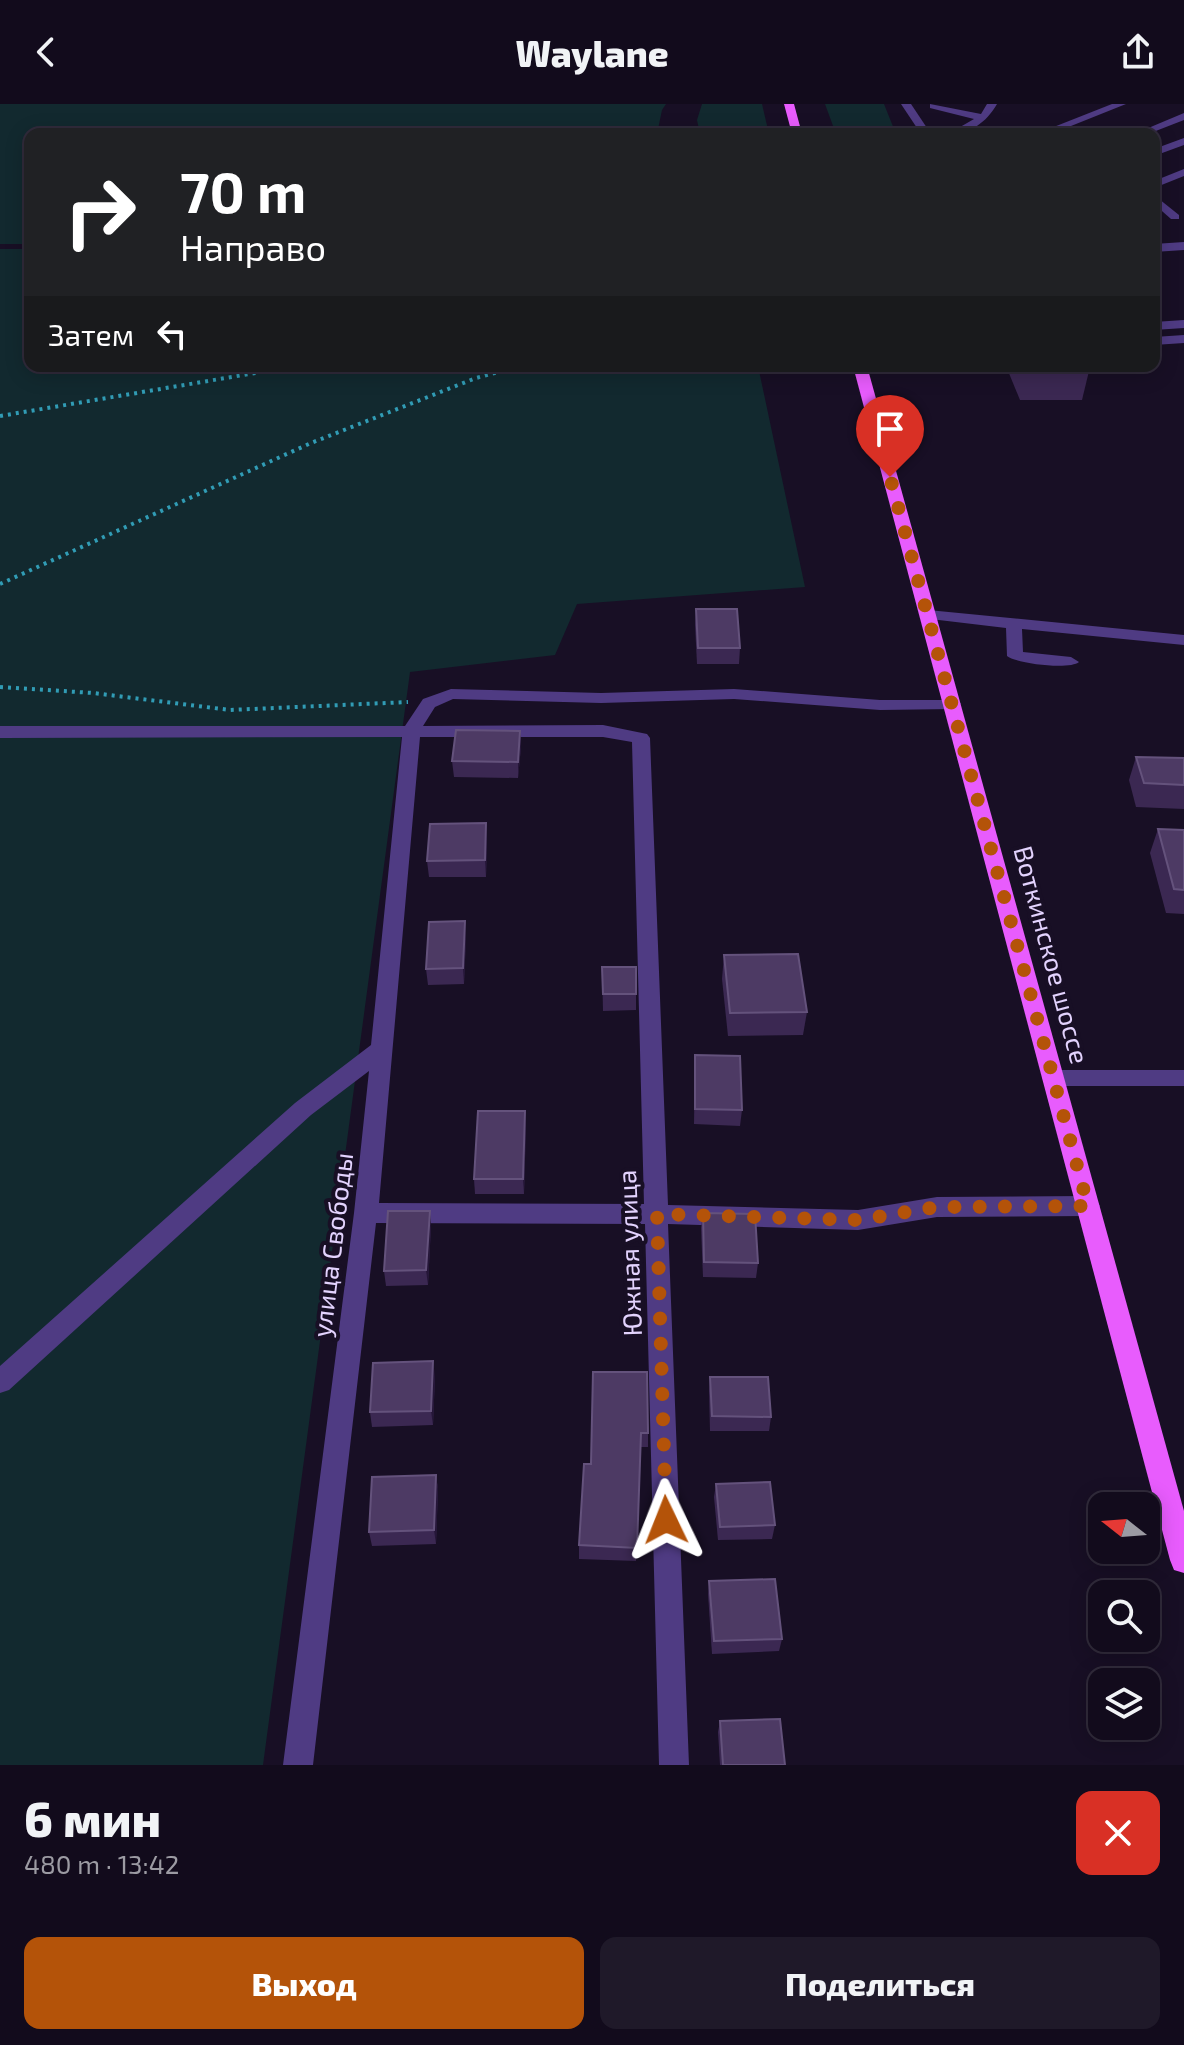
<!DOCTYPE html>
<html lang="ru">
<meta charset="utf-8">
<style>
:root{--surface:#120b1c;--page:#1f1929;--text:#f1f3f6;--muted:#9c9ba3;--line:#312b3b;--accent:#b45309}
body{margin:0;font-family:"Exo 2",sans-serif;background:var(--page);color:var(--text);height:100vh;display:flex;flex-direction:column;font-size:30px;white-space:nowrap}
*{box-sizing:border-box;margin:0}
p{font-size:26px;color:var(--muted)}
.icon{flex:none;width:44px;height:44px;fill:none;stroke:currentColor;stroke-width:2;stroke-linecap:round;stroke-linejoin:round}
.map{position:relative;height:1661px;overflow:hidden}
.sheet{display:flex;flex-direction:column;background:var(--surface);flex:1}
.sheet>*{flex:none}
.hud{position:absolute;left:24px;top:24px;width:1136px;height:244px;border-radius:16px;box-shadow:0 4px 20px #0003,0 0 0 2px var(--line);background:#202124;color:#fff;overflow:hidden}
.needle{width:52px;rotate:287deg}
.buttons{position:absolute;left:1088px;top:1388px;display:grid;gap:16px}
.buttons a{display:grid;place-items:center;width:72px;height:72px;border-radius:16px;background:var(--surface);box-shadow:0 4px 20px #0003,0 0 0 2px var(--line);font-size:40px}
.pin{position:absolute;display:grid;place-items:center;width:68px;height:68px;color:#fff;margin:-82px -34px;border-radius:50% 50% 50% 0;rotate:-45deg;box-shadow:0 0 8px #0007}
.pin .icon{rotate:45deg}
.me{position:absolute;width:88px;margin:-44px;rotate:358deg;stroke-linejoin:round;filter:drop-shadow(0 0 6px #0008)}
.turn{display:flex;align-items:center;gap:28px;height:168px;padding:0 24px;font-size:36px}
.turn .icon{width:104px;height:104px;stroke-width:2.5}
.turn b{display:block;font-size:56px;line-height:68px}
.then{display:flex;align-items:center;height:76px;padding:0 24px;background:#0003;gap:16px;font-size:30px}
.round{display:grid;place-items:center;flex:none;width:84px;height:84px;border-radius:16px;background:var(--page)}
.head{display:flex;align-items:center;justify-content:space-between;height:136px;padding:0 24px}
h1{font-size:48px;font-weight:800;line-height:60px}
.primary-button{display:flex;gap:16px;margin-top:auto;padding:16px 24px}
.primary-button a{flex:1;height:92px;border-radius:16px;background:var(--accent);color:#fff;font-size:32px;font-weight:800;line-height:92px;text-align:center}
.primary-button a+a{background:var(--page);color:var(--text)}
header{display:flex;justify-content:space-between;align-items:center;height:104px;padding:0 24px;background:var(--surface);font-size:36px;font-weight:800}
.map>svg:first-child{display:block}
.green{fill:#12292f}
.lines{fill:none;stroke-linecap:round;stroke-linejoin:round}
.path-far1{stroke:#319cb5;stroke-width:3;stroke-dasharray:2 4;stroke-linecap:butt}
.path{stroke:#319cb5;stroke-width:4;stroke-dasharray:3 5;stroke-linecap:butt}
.minor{fill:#4f3b83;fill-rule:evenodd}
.major{fill:#e85cfd;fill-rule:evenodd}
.wall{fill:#3b2852}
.shaded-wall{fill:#251638}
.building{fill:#4d3a64;stroke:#64527c;stroke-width:2}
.route{stroke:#b45309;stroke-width:14;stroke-dasharray:0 25.2}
.labels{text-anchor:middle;stroke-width:8;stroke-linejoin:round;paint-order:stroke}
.street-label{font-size:26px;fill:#e3d3fe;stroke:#180f25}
</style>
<header><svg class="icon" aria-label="back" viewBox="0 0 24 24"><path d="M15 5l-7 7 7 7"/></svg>Waylane<svg class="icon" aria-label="share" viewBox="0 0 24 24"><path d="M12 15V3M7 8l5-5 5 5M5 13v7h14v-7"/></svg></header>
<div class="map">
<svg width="1184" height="1661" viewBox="0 0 1184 1661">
<rect width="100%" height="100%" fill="#180f25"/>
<g class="green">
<polygon points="0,0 666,0 662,6 657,30 30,30 30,140 0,140"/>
<polygon points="702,0 762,0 769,30 700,30 697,16"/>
<polygon points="825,0 884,0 896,30 836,30"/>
<polygon points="0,145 30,145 30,262 758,262 805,483 577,500 555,551 410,568 263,1661 0,1661"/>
</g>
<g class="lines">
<g class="path-far1">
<polyline points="268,267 297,262"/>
<polyline points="502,267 521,262"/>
</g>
<g class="path">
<polyline points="0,312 279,265"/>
<polyline points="0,480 311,339 476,274 510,265"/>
<polyline points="0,583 93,589 230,606 408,598"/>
</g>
<g class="minor">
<polygon points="901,0 911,0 931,30 921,30"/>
<path d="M 930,0 L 981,10 L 987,0 L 997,0 C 986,19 970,30 948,30 L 974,15 L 930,4 Z"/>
<polygon points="1112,0 1126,0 1051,30 1036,30"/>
<polygon points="1184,9 1184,16 1148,30 1134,30"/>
<polygon points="1184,34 1184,41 1154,52 1154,45"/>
<polygon points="1184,65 1184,72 1154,84 1154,77"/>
<polygon points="1154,91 1179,111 1179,115 1171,115 1154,100"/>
<polygon points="1184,138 1184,146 1154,148 1154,140"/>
<polygon points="1184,216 1184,224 1154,226 1154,218"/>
<polygon points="1184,231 1184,239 1154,241 1154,233"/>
<path d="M 928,506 L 1184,531 L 1184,541 L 1022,525 L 1023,548 L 1071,553 L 1079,558 C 1070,566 1017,560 1007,552 L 1006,524 L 922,514 L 922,508 Z"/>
<path d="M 451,585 L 601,589 L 734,585 L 880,596 L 958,596 L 961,600 L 952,605 L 880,606 L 734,595 L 601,599 L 453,595 L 435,603 L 423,622 L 603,621 L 647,630 L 650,634 L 668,1101 L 858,1106 L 937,1093 L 1088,1092 L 1096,1095 L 1100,1102 L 1096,1109 L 1088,1112 L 937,1113 L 858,1126 L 668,1120 L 689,1661 L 659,1661 L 645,1120 L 376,1119 L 313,1661 L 283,1661 L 354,1109 L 369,967 L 311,1011 L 9,1286 L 0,1289 L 0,1262 L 295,999 L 371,941 L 402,633 L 0,634 L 0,622 L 405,622 L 423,595 ZM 420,633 L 603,633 L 632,638 L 644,1100 L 379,1099 Z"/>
<polygon points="1053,966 1184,966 1184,982 1053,982 1045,980 1042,974 1045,968"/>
</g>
<g class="major">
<polygon points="784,0 794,0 802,30 792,30"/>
<polygon points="853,262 867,262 1184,1407 1184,1469 1174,1466 1170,1456"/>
</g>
</g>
<g class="wall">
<polygon points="1006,262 1086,262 1089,267 1082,296 1020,296"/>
<polygon points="696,505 740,544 739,560 697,560 695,521"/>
<polygon points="520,627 521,643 518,674 454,673 452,657"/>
<polygon points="1136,653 1184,654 1184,705 1136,703 1129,676"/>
<polygon points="1158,725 1184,726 1184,810 1166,809 1150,749"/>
<polygon points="487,735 486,773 429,773 427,757"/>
<polygon points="466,833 464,880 428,881 426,865"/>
<polygon points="724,851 807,908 803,931 728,932 722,875"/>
<polygon points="602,863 636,890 636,906 603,907"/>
<polygon points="695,951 742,1006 740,1022 694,1020"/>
<polygon points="526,1022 524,1090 475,1090 474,1075"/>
<polygon points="703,1109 758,1159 756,1174 703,1173 701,1124"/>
<polygon points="431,1122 428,1181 386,1182 384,1167"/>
<polygon points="593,1268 648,1329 648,1343 640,1343 636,1457 579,1455 579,1441 591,1360"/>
<polygon points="435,1272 433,1321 372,1323 370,1308"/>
<polygon points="710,1273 771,1313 769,1327 710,1327 709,1287"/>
<polygon points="436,1371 438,1385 436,1440 372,1442 369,1428"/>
<polygon points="716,1380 775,1421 772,1435 718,1436 714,1393"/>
<polygon points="709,1477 782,1535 779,1547 712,1550 708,1490"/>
<polygon points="720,1617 785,1661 720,1661 718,1628"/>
</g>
<g class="shaded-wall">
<polygon points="520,627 521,643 518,674 518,658"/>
<polygon points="486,719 487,735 486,773 485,756"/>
<polygon points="465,817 466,833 464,880 463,864"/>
<polygon points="525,1007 526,1022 524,1090 523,1075"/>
<polygon points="430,1107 431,1122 428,1181 426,1166"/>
<polygon points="433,1257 435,1272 433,1321 431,1307"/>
<polygon points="436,1371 438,1385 436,1440 434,1426"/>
</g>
<g class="building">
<polygon points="1024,262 1086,262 1089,267 1026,268"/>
<polygon points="696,505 737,505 740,544 698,544"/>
<polygon points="456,626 520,627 518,658 452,657"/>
<polygon points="1136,653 1184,654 1184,681 1144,679"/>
<polygon points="486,719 485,756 427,757 430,720"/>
<polygon points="1158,725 1184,726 1184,786 1174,785"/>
<polygon points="465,817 463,864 426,865 429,818"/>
<polygon points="798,850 807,908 730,909 724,851"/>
<polygon points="602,863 636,863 636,890 603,890"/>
<polygon points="695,951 740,952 742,1006 695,1005"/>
<polygon points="478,1007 525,1007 523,1075 474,1075"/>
<polygon points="388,1107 430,1107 426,1166 384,1167"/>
<polygon points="703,1109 755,1110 758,1159 704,1158"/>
<polygon points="433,1257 431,1307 370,1308 373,1259"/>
<polygon points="593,1268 647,1268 648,1329 641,1329 637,1444 579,1441 584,1360 591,1360"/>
<polygon points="710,1273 768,1273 771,1313 712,1312"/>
<polygon points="436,1371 434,1426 369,1428 372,1373"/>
<polygon points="770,1378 775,1421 720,1423 716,1380"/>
<polygon points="775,1475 782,1535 714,1537 709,1477"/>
<polygon points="780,1615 785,1661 723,1661 720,1617"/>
</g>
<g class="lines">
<polyline class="route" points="666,1416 657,1110 858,1116 937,1103 1088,1102 890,373"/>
</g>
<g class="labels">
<g class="street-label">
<text transform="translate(1051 851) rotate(75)" y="9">Воткинское шоссе</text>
<text transform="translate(333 1141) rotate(-83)" y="9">улица Свободы</text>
<text transform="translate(630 1149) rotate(-92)" y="9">Южная улица</text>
</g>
</g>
</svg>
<div class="buttons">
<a><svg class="needle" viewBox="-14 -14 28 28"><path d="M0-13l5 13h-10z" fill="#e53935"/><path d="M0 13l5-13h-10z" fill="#9c9ba3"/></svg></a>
<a><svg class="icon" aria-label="search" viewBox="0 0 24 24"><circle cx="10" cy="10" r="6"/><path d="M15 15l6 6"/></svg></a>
<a><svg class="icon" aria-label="layers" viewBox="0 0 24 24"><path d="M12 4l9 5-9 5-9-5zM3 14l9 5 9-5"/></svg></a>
</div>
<div class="pin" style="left:890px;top:373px;background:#d93025"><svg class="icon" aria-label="arrive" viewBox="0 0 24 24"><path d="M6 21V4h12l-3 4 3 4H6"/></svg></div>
<svg class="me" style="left:666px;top:1416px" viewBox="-20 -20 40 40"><path d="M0-17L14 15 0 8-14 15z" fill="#b45309" stroke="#fff" stroke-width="4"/></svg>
<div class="hud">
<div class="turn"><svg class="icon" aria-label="right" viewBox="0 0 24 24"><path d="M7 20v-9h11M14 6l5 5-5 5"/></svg><div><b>70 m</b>Направо</div></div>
<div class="then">Затем<svg class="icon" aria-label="left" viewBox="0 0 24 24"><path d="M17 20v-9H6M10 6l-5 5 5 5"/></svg></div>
</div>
</div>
<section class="sheet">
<div class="head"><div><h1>6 мин</h1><p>480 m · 13:42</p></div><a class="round" style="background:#d93025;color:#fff"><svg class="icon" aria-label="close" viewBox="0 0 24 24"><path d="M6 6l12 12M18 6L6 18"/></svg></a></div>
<div class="primary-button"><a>Выход</a><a>Поделиться</a></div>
</section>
